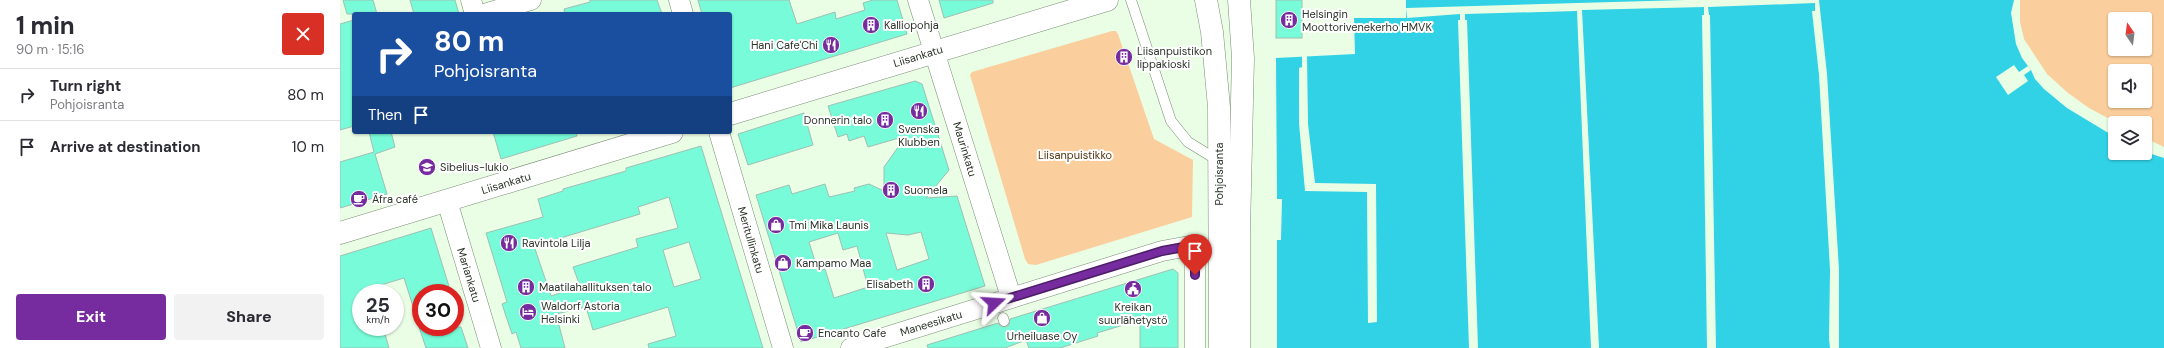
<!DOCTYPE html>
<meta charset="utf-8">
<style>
:root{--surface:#fff;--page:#f2f2f3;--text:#2b2b33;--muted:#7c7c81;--line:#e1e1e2;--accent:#762c9f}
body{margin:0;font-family:"DM Sans",sans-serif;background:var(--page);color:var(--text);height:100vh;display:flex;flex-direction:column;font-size:15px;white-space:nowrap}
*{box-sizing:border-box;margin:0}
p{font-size:13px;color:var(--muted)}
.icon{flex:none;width:22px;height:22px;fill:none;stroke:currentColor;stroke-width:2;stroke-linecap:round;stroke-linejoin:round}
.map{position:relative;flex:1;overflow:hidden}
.details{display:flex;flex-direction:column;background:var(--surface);width:340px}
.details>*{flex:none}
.top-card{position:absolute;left:12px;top:12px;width:380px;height:122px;border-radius:4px;box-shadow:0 1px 3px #0004;background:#1a4fa0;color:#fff;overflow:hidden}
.needle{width:26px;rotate:346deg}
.controls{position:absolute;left:1768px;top:12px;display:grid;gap:8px}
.controls a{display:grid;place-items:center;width:44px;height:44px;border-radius:4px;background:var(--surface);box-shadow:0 1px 3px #0004;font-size:20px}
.speed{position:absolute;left:12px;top:284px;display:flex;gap:8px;font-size:20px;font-weight:700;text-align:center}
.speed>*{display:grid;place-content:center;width:52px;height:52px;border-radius:50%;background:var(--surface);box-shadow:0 1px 3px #0004;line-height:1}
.speed small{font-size:10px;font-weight:400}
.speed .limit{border:6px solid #d22;background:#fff;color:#111}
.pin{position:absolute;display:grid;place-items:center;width:34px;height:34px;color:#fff;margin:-41px -17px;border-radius:50% 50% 50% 0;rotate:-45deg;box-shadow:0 0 4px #0007}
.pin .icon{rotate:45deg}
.me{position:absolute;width:44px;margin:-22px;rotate:70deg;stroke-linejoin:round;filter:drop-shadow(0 0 3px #0008)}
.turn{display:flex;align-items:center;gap:14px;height:84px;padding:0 16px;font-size:18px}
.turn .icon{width:52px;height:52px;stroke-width:2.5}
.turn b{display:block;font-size:28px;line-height:34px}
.then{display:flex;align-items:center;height:38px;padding:0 16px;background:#0003;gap:8px;font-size:15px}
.round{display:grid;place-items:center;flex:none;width:42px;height:42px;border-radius:4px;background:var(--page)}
.overview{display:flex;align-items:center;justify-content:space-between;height:68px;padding:0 16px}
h1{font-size:24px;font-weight:800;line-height:30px}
.action{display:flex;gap:8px;margin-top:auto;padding:8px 16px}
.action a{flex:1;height:46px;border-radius:4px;background:var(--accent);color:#fff;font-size:16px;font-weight:800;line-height:46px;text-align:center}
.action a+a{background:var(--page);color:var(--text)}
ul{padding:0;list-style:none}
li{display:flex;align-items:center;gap:12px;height:52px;padding:0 16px;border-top:1px solid var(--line)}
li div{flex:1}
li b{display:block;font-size:15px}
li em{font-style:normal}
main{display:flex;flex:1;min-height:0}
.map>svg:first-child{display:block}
.green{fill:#fbcf9d;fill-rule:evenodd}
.water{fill:#31d2e6}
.pier{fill:#eafee5}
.building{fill:#78fbd8;stroke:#9ec0b4;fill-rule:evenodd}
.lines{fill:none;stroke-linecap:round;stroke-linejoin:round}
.lane-casing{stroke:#7a8c75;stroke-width:11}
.street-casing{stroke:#7a8c75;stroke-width:21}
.secondary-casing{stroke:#7a8c75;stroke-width:23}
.primary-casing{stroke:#7a8c75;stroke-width:23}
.lane{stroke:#fff;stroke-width:10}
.street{stroke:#fff;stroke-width:20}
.secondary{stroke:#fff;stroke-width:22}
.primary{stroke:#fff;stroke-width:22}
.route-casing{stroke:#4d1d67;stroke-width:10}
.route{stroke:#762c9f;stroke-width:7}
.labels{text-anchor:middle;stroke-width:4;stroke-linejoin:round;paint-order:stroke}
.poi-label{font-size:11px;fill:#2b3329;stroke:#fff;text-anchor:start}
.street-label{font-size:11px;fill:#2b3329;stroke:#fff}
.park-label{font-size:11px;fill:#4e330f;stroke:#fff}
</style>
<main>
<section class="details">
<div class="overview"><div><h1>1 min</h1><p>90 m · 15:16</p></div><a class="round" style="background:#d93025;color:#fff"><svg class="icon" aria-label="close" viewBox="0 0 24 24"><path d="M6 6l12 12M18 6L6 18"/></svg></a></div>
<ul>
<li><svg class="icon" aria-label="right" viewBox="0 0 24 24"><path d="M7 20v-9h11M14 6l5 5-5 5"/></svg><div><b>Turn right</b><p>Pohjoisranta</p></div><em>80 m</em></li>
<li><svg class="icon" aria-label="arrive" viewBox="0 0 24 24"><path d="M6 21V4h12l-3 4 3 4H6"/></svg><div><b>Arrive at destination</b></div><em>10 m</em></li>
</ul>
<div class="action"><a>Exit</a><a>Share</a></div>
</section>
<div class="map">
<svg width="1824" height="348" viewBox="0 0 1824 348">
<rect width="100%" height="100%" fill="#eafee5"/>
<g class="green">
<path d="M 1680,0 L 1824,0 L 1824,147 L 1805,138 L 1805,123 L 1777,123 L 1749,108 L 1728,93 L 1707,74 L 1684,39 L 1680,22 ZM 1775,19 L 1805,19 L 1805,49 L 1775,49 ZM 1775,71 L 1805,71 L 1805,101 L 1775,101 Z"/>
<polygon points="772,31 776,31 778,34 814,139 853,160 852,217 696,265 688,264 685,259 630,75 632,72"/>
</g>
<polygon class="water" points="1066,0 1674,0 1671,13 1676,44 1682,58 1691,70 1695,79 1704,89 1727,108 1775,137 1775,153 1805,152 1824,158 1824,348 937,348 937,240 941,240 942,199 937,199 936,58 1015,54 1014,18 1066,18"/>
<g class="pier">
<polygon points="1345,0 1479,0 1487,74 1499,270 1499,348 1490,348 1489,339 1490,270 1479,75 1472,11 1475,11 1475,3 1368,7 1369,15 1370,15 1376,348 1367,348 1362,15 1364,15 1364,7 1242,10 1259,348 1251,348 1237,11 1125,14 1125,20 1127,20 1138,348 1129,348 1118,20 1120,20 1120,14 1067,18 1066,8"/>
<polygon points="962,56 967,56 968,124 975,183 1036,184 1037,322 1028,323 1027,192 965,191 959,123 959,68 962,67"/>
<polygon points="1674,65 1679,72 1688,66 1691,70 1684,75 1688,81 1668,95 1656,77"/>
</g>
<g class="building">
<polygon points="3,0 33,0 37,14 7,14"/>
<polygon points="70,0 115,0 119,14 74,14"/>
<polygon points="250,0 317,0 322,14 225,14 224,9 250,2"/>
<polygon points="358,0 449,0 457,24 495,12 496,19 525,10 523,3 533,0 557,0 567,34 390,88 390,14 362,14"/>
<polygon points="599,0 653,0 653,3 604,18"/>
<rect x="936" y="0" width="26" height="38"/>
<polygon points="14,20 14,126 0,130 0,24"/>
<path d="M 575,81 L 582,84 L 609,170 L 586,198 L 617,196 L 645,286 L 461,342 L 416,195 L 449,185 L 452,194 L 485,184 L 489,197 L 515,191 L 514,188 L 529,184 L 544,191 L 544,167 L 566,136 L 528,147 L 524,136 L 509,141 L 507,134 L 498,137 L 488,106 ZM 581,232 L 589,259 L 557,270 L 546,233 L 568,235 ZM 498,233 L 503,250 L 517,246 L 528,287 L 494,298 L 485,269 L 478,271 L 469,242 Z"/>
<polygon points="464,113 473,145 408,165 398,134"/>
<polygon points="29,132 51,132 55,147 35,154 47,194 0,208 0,162 34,152"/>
<polygon points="153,132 236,132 237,136 161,159"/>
<path d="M 361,146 L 423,348 L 309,348 L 308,344 L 336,336 L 328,307 L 253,330 L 246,307 L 216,314 L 225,348 L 181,348 L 176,332 L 172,334 L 162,304 L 167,302 L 164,292 L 146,233 L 203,217 L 198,199 L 223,191 L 223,189 L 286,171 L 286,168 ZM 329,197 L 338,228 L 296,239 L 298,247 L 233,267 L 240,286 L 211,296 L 194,246 L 300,214 L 298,207 ZM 349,242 L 361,279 L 334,287 L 323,250 Z"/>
<polygon points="91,228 111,293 81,293 81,321 78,322 64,278 21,291 21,327 43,327 49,348 0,348 0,256"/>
<polygon points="833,269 838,273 838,348 800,348 800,320 757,333 758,336 720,348 689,348 686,340 665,348 588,348 587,345 658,323 660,326 666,327 669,325 670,319"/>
<polygon points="79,327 121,327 128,348 86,348"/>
</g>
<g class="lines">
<defs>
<g id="lane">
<polyline points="791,0 831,121 848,142 879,161"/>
<polyline points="663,318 664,321"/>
</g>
<g id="street">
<polyline points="131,0 135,14"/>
<polyline points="339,0 343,14"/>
<polyline points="578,0 671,297"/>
<polyline points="144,14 191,0"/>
<polyline points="379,132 443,348"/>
<polyline points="107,201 151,348"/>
<polyline points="511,348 822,251 855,245 855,348"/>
</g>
<g id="secondary">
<polyline points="390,114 767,0"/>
<polyline points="0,233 332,132"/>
</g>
<g id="primary">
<polyline points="866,0 872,32 879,107 880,348"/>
<polyline points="899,0 903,58 899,231 899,348"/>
</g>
</defs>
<use href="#lane" class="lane-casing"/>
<use href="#street" class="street-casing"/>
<use href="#secondary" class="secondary-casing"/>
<use href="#primary" class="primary-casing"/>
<use href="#lane" class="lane"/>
<use href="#street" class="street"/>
<use href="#secondary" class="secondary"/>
<use href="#primary" class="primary"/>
</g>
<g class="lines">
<defs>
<polyline id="route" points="654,303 822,251 855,245 855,275"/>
</defs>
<use href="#route" class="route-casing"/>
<use href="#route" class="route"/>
</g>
<defs>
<symbol id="building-disc" viewBox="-11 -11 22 22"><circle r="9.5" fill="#762c9f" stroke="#fff"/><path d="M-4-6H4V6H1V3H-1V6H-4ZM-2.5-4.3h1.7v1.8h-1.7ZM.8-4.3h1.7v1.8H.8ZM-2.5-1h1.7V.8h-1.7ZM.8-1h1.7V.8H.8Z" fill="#fff"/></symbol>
<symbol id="restaurant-disc" viewBox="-11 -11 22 22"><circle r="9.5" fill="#762c9f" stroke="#fff"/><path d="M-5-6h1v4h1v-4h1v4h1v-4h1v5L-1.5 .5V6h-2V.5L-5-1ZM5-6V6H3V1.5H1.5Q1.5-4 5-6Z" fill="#fff"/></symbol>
<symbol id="school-disc" viewBox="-11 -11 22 22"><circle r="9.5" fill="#762c9f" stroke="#fff"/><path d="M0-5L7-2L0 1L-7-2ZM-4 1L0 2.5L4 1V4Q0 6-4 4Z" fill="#fff"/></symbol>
<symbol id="cafe-disc" viewBox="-11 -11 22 22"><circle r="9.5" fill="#762c9f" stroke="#fff"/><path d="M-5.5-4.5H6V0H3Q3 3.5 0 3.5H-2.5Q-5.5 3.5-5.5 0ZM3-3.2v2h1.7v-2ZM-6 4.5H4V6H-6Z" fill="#fff"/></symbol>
<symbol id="shop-disc" viewBox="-11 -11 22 22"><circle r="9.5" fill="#762c9f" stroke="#fff"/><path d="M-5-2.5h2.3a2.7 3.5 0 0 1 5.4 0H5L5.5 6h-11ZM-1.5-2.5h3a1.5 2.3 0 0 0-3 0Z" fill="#fff"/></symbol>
<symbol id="civic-disc" viewBox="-11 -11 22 22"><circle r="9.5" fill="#762c9f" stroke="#fff"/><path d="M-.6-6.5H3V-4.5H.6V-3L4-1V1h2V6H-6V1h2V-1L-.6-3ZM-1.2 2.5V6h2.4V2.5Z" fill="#fff"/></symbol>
<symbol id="hotel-disc" viewBox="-11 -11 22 22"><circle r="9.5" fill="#762c9f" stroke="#fff"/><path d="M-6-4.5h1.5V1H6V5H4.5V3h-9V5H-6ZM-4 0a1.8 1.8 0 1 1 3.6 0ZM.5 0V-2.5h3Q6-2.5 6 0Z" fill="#fff"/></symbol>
</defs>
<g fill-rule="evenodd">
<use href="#building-disc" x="939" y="10" width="20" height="20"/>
<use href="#building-disc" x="521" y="15" width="20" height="20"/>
<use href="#restaurant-disc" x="481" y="35" width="20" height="20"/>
<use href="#building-disc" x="774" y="47" width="20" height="20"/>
<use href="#restaurant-disc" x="569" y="101" width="20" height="20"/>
<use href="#building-disc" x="535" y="110" width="20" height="20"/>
<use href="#school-disc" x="77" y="157" width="20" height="20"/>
<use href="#building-disc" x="541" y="180" width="20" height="20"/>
<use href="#cafe-disc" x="9" y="189" width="20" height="20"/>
<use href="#shop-disc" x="426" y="215" width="20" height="20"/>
<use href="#restaurant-disc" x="159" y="233" width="20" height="20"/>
<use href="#shop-disc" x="433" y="253" width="20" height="20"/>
<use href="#building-disc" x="576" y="274" width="20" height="20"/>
<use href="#building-disc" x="176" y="277" width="20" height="20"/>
<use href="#civic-disc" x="783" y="279" width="20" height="20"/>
<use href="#hotel-disc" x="178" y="302" width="20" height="20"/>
<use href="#shop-disc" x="692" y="308" width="20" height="20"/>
<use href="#cafe-disc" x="455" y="323" width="20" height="20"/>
</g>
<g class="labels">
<g class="poi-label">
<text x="962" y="18">Helsingin<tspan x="962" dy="13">Moottorivenekerho HMVK</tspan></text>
<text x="544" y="29">Kalliopohja</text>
<text x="478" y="49" text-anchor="end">Hani Cafe'Chi</text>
<text x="797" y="55">Liisanpuistikon<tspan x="797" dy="13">lippakioski</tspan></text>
<text x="532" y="124" text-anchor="end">Donnerin talo</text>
<text x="579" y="133" text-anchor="middle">Svenska<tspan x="579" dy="13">Klubben</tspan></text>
<text x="100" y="171">Sibelius-lukio</text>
<text x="564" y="194">Suomela</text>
<text x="32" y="203">Äfra café</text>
<text x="449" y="229">Tmi Mika Launis</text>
<text x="182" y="247">Ravintola Lilja</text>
<text x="456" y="267">Kampamo Maa</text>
<text x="573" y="288" text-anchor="end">Elisabeth</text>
<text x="199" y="291">Maatilahallituksen talo</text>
<text x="201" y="310">Waldorf Astoria<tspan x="201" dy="13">Helsinki</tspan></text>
<text x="793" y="311" text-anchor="middle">Kreikan<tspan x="793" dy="13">suurlähetystö</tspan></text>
<text x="478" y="337">Encanto Cafe</text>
<text x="702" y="340" text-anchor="middle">Urheiluase Oy</text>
</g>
<g class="street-label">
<text transform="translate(578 56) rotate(-17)" y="4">Liisankatu</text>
<text transform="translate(625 149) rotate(73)" y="4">Maurinkatu</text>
<text transform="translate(879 174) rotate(-90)" y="4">Pohjoisranta</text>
<text transform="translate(166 183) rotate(-17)" y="4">Liisankatu</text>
<text transform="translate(411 240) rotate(74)" y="4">Meritullinkatu</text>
<text transform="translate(129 275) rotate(73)" y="4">Mariankatu</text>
<text transform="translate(591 323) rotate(-17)" y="4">Maneesikatu</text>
</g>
<g class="park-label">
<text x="735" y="159">Liisanpuistikko</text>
</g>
</g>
</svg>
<div class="controls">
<a><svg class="needle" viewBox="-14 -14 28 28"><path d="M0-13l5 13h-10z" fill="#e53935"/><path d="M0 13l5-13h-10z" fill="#7c7c81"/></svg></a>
<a><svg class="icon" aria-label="sound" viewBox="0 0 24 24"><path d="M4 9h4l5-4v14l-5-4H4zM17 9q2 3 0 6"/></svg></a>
<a><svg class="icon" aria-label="layers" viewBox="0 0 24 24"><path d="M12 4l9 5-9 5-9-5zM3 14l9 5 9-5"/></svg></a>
</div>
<div class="speed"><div>25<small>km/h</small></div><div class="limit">30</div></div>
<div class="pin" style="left:855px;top:275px;background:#d93025"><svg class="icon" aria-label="arrive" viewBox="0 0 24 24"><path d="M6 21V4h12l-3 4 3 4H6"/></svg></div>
<svg class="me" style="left:654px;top:303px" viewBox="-20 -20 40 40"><path d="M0-17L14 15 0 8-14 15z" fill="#762c9f" stroke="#fff" stroke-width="4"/></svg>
<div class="top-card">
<div class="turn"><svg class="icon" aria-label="right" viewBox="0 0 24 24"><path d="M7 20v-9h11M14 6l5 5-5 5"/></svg><div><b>80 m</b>Pohjoisranta</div></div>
<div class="then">Then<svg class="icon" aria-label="arrive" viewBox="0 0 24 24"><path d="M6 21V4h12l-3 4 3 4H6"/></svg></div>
</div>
</div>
</main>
